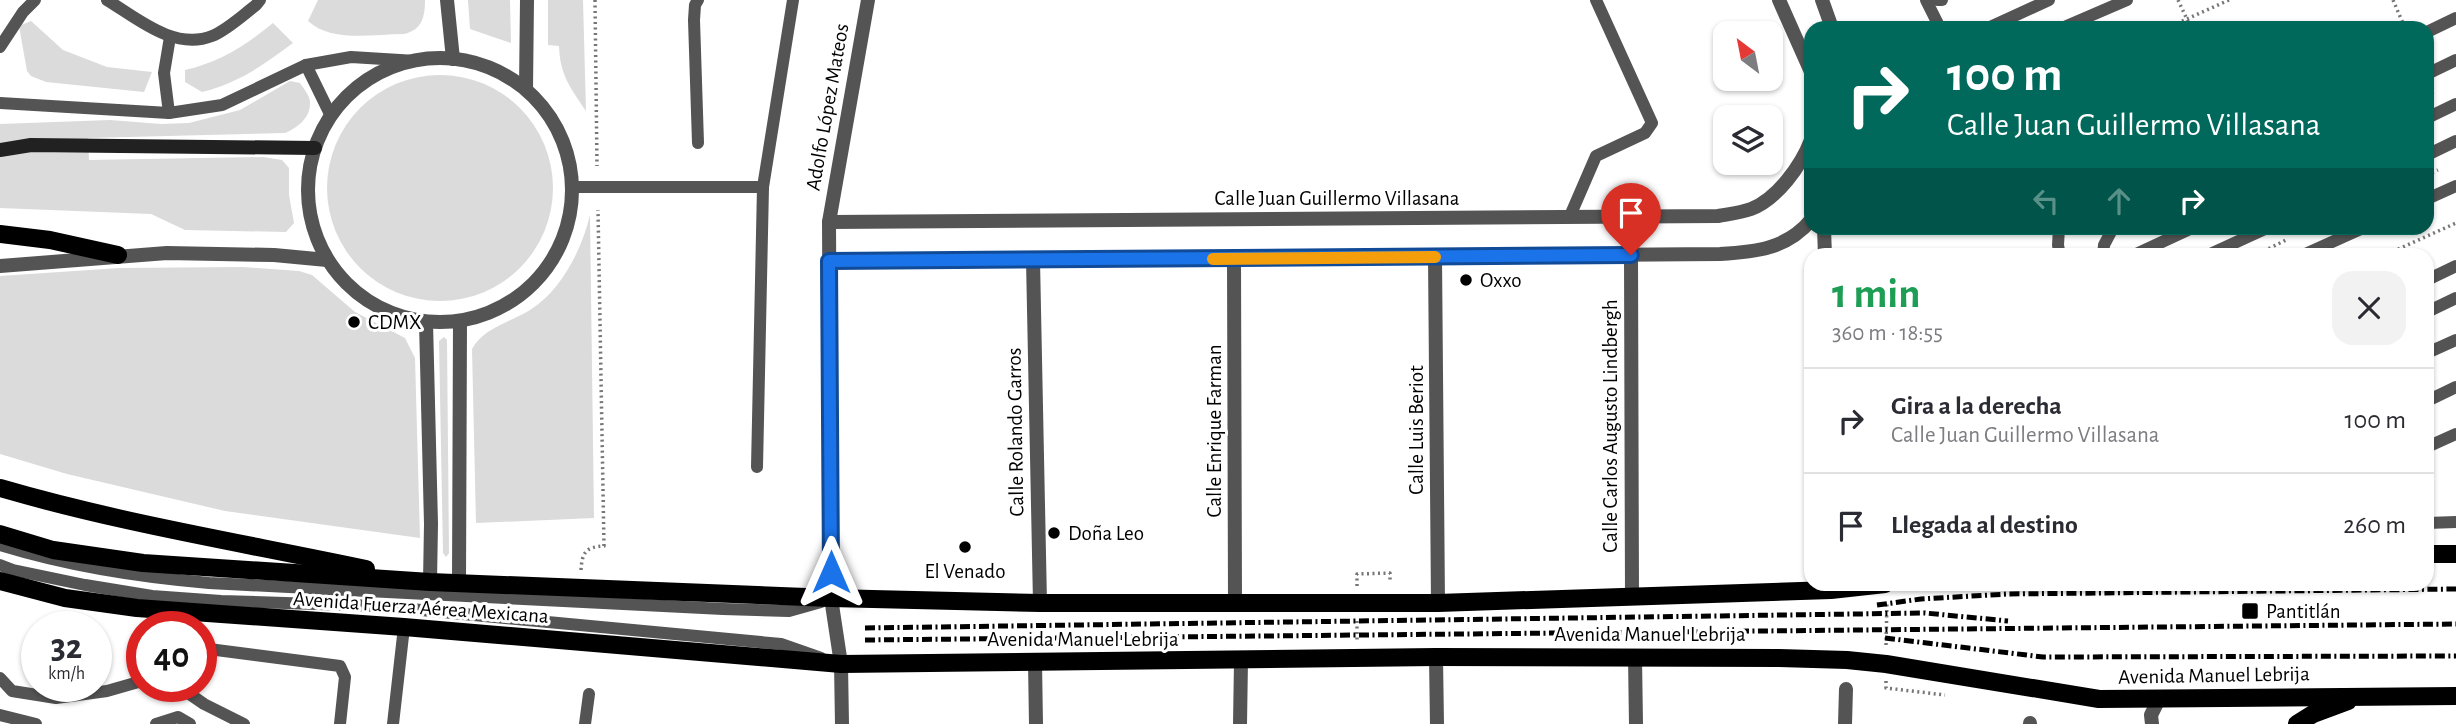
<!DOCTYPE html>
<html lang="es">
<meta charset="utf-8">
<style>
:root{--surface:#fff;--page:#f2f2f3;--text:#2b2b33;--muted:#7c7c81;--line:#e1e1e2}
body{margin:0;font-family:"Alegreya Sans",sans-serif;background:var(--page);color:var(--text);height:100vh;display:flex;flex-direction:column;font-size:26px;white-space:nowrap}
*{box-sizing:border-box;margin:0}
p{font-size:23px;color:var(--muted)}
.icon{flex:none;width:38px;height:38px;fill:none;stroke:currentColor;stroke-width:2;stroke-linecap:round;stroke-linejoin:round}
.map{position:relative;flex:1;overflow:hidden}
.details{position:absolute;left:1804px;top:248px;width:630px;height:343px;display:flex;flex-direction:column;background:var(--surface);border-radius:21px;box-shadow:0 2px 5px #0004}
.details>*{flex:none}
.hud{position:absolute;left:1804px;top:21px;width:630px;height:214px;border-radius:21px;box-shadow:0 2px 5px #0004;background:#00695c;color:#fff;overflow:hidden}
.needle{width:46px;rotate:328deg}
.buttons{position:absolute;left:1713px;top:21px;display:grid;gap:14px}
.buttons a{display:grid;place-items:center;width:70px;height:70px;border-radius:14px;background:var(--surface);box-shadow:0 2px 5px #0004;font-size:35px}
.speed{position:absolute;left:21px;top:611px;display:flex;gap:14px;font-size:35px;font-weight:700;text-align:center}
.speed>*{display:grid;place-content:center;width:91px;height:91px;border-radius:50%;background:var(--surface);box-shadow:0 2px 5px #0004;line-height:1}
.speed small{font-size:18px;font-weight:400}
.speed .limit{border:10px solid #d22;background:#fff;color:#111}
.pin{position:absolute;display:grid;place-items:center;width:60px;height:60px;color:#fff;margin:-72px -30px;border-radius:50% 50% 50% 0;rotate:-45deg;box-shadow:0 0 7px #0007}
.pin .icon{rotate:45deg}
.me{position:absolute;width:77px;margin:-38px;rotate:0deg;stroke-linejoin:round;filter:drop-shadow(0 0 5px #0008)}
.turn{display:flex;align-items:center;gap:24px;height:147px;padding:0 28px;font-size:32px}
.turn .icon{width:91px;height:91px;stroke-width:2.5}
.turn b{display:block;font-size:49px;line-height:60px}
.lanes{display:flex;align-items:center;height:66px;padding:0 28px;background:#0003;justify-content:center;gap:35px;direction:ltr}
.lanes .off{opacity:.35}
.round{display:grid;place-items:center;flex:none;width:74px;height:74px;border-radius:21px;background:var(--page)}
.overview{display:flex;align-items:center;justify-content:space-between;height:119px;padding:0 28px}
h1{font-size:42px;font-weight:700;line-height:52px;color:#1e9e55}
ul{padding:0;list-style:none}
li{display:flex;align-items:center;gap:21px;height:105px;padding:0 28px;border-top:2px solid var(--line)}
li div{flex:1}
li b{display:block;font-size:26px}
li em{font-style:normal}
.map>svg:first-child{display:block}
.green{fill:#dbdbdb}
.lines{fill:none;stroke-linecap:round;stroke-linejoin:round}
.path{stroke:#767676;stroke-width:3.5;stroke-dasharray:2 3.5;stroke-linecap:butt}
.service{stroke:#545454;stroke-width:12}
.minor{stroke:#545454;stroke-width:14}
.tertiary{stroke:#545454;stroke-width:14}
.secondary{stroke:#212121;stroke-width:14}
.primary{stroke:#000;stroke-width:18}
.rail{stroke:#000;stroke-width:5;stroke-dasharray:10 3.5 2 3.5;stroke-linecap:butt}
.route-casing{stroke:#114b97;stroke-width:18}
.route{stroke:#1a73e8;stroke-width:12}
.slow{stroke:#f59e0b;stroke-width:12}
.poi-dot{fill:#000;stroke:#fff;stroke-width:2.5}
.labels{text-anchor:middle;stroke-width:6;stroke-linejoin:round;paint-order:stroke}
.street-label{font-size:21px;fill:#000;stroke:#fff}
.poi-label{font-size:21px;fill:#000;stroke:#fff;text-anchor:start}
</style>
<div class="map">
<svg width="2456" height="724" viewBox="0 0 2456 724">
<rect width="100%" height="100%" fill="#fff"/>
<g class="green">
<path d="M 318,0 L 425,0 C 425,17 422,30 404,34 C 373,34 332,43 308,21 Z"/>
<polygon points="468,0 510,0 511,43 470,29"/>
<path d="M 548,0 L 583,0 L 586,111 C 570,87 560,75 559,46 L 548,45 Z"/>
<polygon points="31,21 63,50 107,67 152,72 144,92 46,82 31,76 27,71 19,26"/>
<path d="M 273,23 L 293,43 C 262,66 240,82 202,92 L 185,82 L 185,70 C 220,62 246,45 273,23 Z"/>
<circle cx="440" cy="188" r="113"/>
<path d="M 290,81 L 300,83 C 304,89 311,97 310,104 C 310,118 297,128 285,133 L 88,138 L 89,160 L 263,157 L 282,160 L 289,168 L 289,195 L 294,223 L 286,232 L 185,230 L 151,214 L 0,208 L 0,124 L 110,120 L 161,124 L 189,123 L 240,110 Z"/>
<path d="M 590,215 L 594,518 L 476,523 L 472,349 C 483,328 511,322 530,310 C 561,291 582,249 590,215 Z"/>
<polygon points="243,267 299,271 312,275 355,312 405,338 415,358 420,538 225,511 67,474 0,454 0,276 119,268"/>
<polygon points="444,337 447,340 449,553 446,557 443,553 439,341"/>
</g>
<g class="lines">
<g class="path">
<polyline points="595,0 597,166"/>
<polyline points="2178,0 2191,28"/>
<polyline points="2393,0 2405,28"/>
<polyline points="2167,28 2229,0"/>
<polyline points="2393,28 2403,23"/>
<polyline points="2427,96 2434,92"/>
<polyline points="2427,175 2438,170"/>
<polyline points="2254,256 2286,240"/>
<polyline points="2383,256 2456,223"/>
<path d="M 581,570 C 582,552 586,547 604,546 L 598,210"/>
<polyline points="1357,586 1357,574 1390,573 1390,583"/>
<polyline points="1357,621 1357,642"/>
<polyline points="1886,645 1887,601"/>
<polyline points="1886,681 1886,688 1945,695"/>
</g>
<g class="service">
<path d="M 107,0 C 137,18 174,51 212,36 C 227,30 243,15 256,5 L 260,0"/>
<polyline points="698,0 695,5 694,20 698,143"/>
<polyline points="1926,0 1940,28"/>
<polyline points="1937,0 1942,0"/>
<polyline points="1988,28 2049,0"/>
<polyline points="2062,28 2127,0"/>
<polyline points="2427,32 2456,18"/>
<polyline points="0,47 23,12 35,0"/>
<polyline points="306,65 331,116"/>
<polyline points="2427,74 2456,60"/>
<polyline points="0,103 169,113 222,105 306,65 351,57 416,61"/>
<polyline points="169,113 164,73 170,37"/>
<polyline points="2427,118 2456,104"/>
<polyline points="2427,155 2456,141"/>
<polyline points="572,187 763,187 793,0"/>
<polyline points="2427,199 2456,186"/>
<polyline points="1570,216 1596,156 1645,133 1652,123 1596,0"/>
<polyline points="2059,228 2058,245 2060,256"/>
<polyline points="2103,256 2104,245 2113,228"/>
<polyline points="2132,256 2192,228"/>
<polyline points="2206,256 2267,228"/>
<polyline points="2301,256 2363,228"/>
<polyline points="2427,280 2456,266"/>
<polyline points="2427,312 2456,298"/>
<polyline points="2427,353 2456,340"/>
<polyline points="2427,401 2456,387"/>
<polyline points="2427,447 2456,434"/>
<polyline points="757,467 763,187"/>
<polyline points="2427,523 2456,522"/>
<path d="M 0,545 C 68,566 138,577 209,583 L 723,609 L 789,611 L 821,602"/>
<polyline points="0,565 13,570 85,585 152,596 221,601 379,606 781,644 821,658"/>
<polyline points="184,626 192,613"/>
<polyline points="201,648 340,666 345,677 340,724"/>
<polyline points="0,678 12,691 56,698 107,691 142,681"/>
<polyline points="178,686 204,704 244,724"/>
<polyline points="0,715 36,724"/>
<polyline points="156,724 178,717 190,724"/>
<polyline points="393,724 404,627"/>
<polyline points="585,724 589,694"/>
</g>
<g class="minor">
<polyline points="1824,228 1825,256"/>
<polyline points="1631,255 1632,598"/>
<polyline points="1435,257 1438,603"/>
<polyline points="1234,259 1235,604"/>
<polyline points="1033,260 1040,603"/>
<polyline points="1436,657 1437,724"/>
<polyline points="1635,657 1636,724"/>
<polyline points="1035,662 1036,724"/>
<polyline points="841,664 842,724"/>
<polyline points="2030,723 2030,724"/>
<polyline points="1240,724 1241,661"/>
<polyline points="1845,724 1846,689"/>
<polyline points="2152,724 2151,715 2160,697"/>
</g>
<g class="tertiary">
<polyline points="447,0 453,59"/>
<polyline points="1779,0 1811,72"/>
<polyline points="1822,0 1832,28"/>
<circle cx="440" cy="190" r="132"/>
<polyline points="526,89 527,0"/>
<path d="M 829,222 L 1718,216 C 1729,214 1740,213 1751,209 C 1777,199 1801,166 1811,140"/>
<path d="M 829,261 L 1720,254 C 1755,252 1787,249 1811,220"/>
<polyline points="0,266 167,253 274,255 327,260"/>
<polyline points="426,322 431,524 430,582"/>
<polyline points="459,583 460,321"/>
<polyline points="841,664 831,598 829,222 868,0"/>
</g>
<polyline class="secondary" points="0,150 31,145 315,148"/>
<g class="primary">
<polyline points="0,234 50,240 118,255"/>
<path d="M 0,488 C 120,523 243,543 366,569"/>
<polyline points="0,534 53,550 143,563 430,582 831,598 1040,603 1438,603 1831,590 1885,584"/>
<polyline points="2427,554 2456,554"/>
<polyline points="0,581 65,598 137,608 404,627 841,664 1436,657 1779,658 1847,660 1886,664 2099,699 2456,696"/>
<polyline points="2297,724 2313,714 2348,701"/>
</g>
<g class="rail">
<polyline points="1877,605 1921,599 2007,594 2456,589"/>
<polyline points="865,628 1925,613 2008,621"/>
<polyline points="1885,638 2043,657 2456,656"/>
<polyline points="865,640 2456,624"/>
</g>
</g>
<g class="lines">
<defs>
<polyline id="route" points="831,572 829,261 1631,255"/>
</defs>
<use href="#route" class="route-casing"/>
<use href="#route" class="route"/>
<polyline class="slow" points="1213,259 1435,257"/>
</g>
<g class="poi-dot">
<circle cx="1466" cy="280" r="7"/>
<circle cx="354" cy="322" r="7"/>
<circle cx="1054" cy="533" r="7"/>
<circle cx="965" cy="547" r="7"/>
<rect x="2241" y="602" width="18" height="18" rx="3.5"/>
</g>
<g class="labels">
<g class="street-label">
<text transform="translate(827 107) rotate(-80)" y="7">Adolfo López Mateos</text>
<text x="1337" y="205">Calle Juan Guillermo Villasana</text>
<text transform="translate(1610 426) rotate(-90)" y="7">Calle Carlos Augusto Lindbergh</text>
<text transform="translate(1416 430) rotate(-90)" y="7">Calle Luis Beriot</text>
<text transform="translate(1214 431) rotate(-90)" y="7">Calle Enrique Farman</text>
<text transform="translate(1015 432) rotate(-91)" y="7">Calle Rolando Garros</text>
<text transform="translate(421 607) rotate(4)" y="7">Avenida Fuerza Aérea Mexicana</text>
<text x="1650" y="641">Avenida Manuel Lebrija</text>
<text x="1083" y="646">Avenida Manuel Lebrija</text>
<text transform="translate(2214 675) rotate(-1)" y="7">Avenida Manuel Lebrija</text>
</g>
<g class="poi-label">
<text x="1480" y="287">Oxxo</text>
<text x="368" y="329">CDMX</text>
<text x="1068" y="540">Doña Leo</text>
<text x="965" y="578" text-anchor="middle">El Venado</text>
<text x="2266" y="618">Pantitlán</text>
</g>
</g>
</svg>
<div class="buttons">
<a><svg class="needle" viewBox="-14 -14 28 28"><path d="M0-13l5 13h-10z" fill="#e53935"/><path d="M0 13l5-13h-10z" fill="#7c7c81"/></svg></a>
<a><svg class="icon" aria-label="layers" viewBox="0 0 24 24"><path d="M12 4l9 5-9 5-9-5zM3 14l9 5 9-5"/></svg></a>
</div>
<div class="speed"><div>32<small>km/h</small></div><div class="limit">40</div></div>
<div class="pin" style="left:1631px;top:255px;background:#d93025"><svg class="icon" aria-label="arrive" viewBox="0 0 24 24"><path d="M6 21V4h12l-3 4 3 4H6"/></svg></div>
<svg class="me" style="left:831px;top:572px" viewBox="-20 -20 40 40"><path d="M0-17L14 15 0 8-14 15z" fill="#1a73e8" stroke="#fff" stroke-width="4"/></svg>
<div class="hud">
<div class="turn"><svg class="icon" aria-label="right" viewBox="0 0 24 24"><path d="M7 20v-9h11M14 6l5 5-5 5"/></svg><div><b>100 m</b>Calle Juan Guillermo Villasana</div></div>
<div class="lanes"><svg class="icon off" aria-label="left" viewBox="0 0 24 24"><path d="M17 20v-9H6M10 6l-5 5 5 5"/></svg><svg class="icon off" aria-label="ahead" viewBox="0 0 24 24"><path d="M12 20V5M6 11l6-6 6 6"/></svg><svg class="icon" aria-label="right" viewBox="0 0 24 24"><path d="M7 20v-9h11M14 6l5 5-5 5"/></svg></div>
</div>
<section class="details">
<div class="overview"><div><h1>1 min</h1><p>360 m · 18:55</p></div><a class="round"><svg class="icon" aria-label="close" viewBox="0 0 24 24"><path d="M6 6l12 12M18 6L6 18"/></svg></a></div>
<ul>
<li><svg class="icon" aria-label="right" viewBox="0 0 24 24"><path d="M7 20v-9h11M14 6l5 5-5 5"/></svg><div><b>Gira a la derecha</b><p>Calle Juan Guillermo Villasana</p></div><em>100 m</em></li>
<li><svg class="icon" aria-label="arrive" viewBox="0 0 24 24"><path d="M6 21V4h12l-3 4 3 4H6"/></svg><div><b>Llegada al destino</b></div><em>260 m</em></li>
</ul>
</section>
</div>
